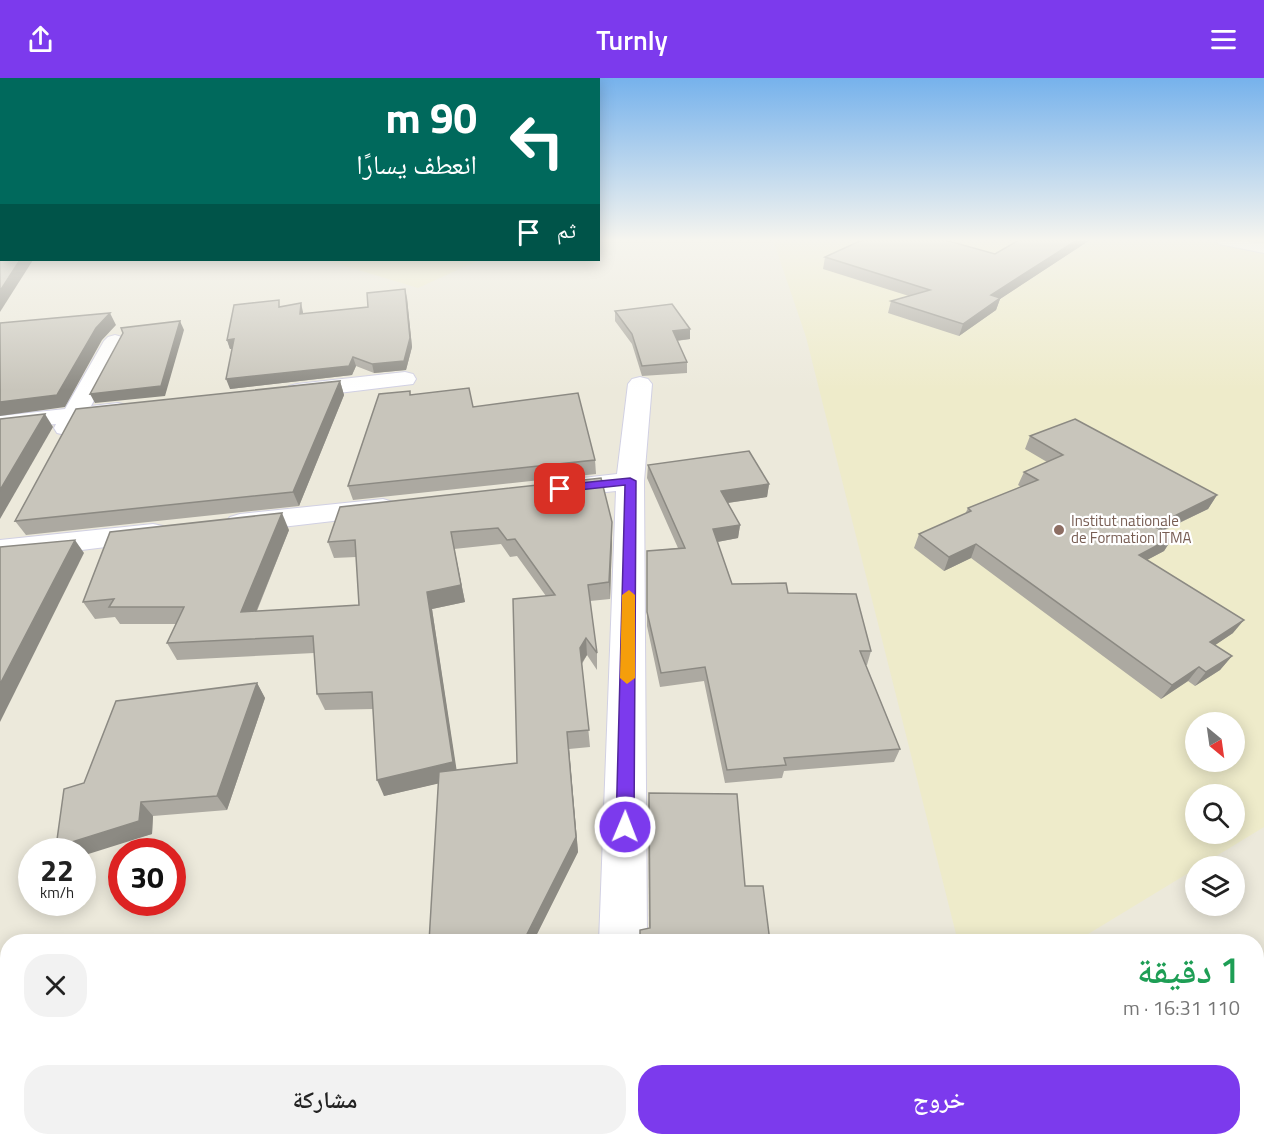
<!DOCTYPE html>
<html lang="ar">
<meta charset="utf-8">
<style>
:root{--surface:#fff;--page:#f2f2f2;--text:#222;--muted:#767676;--accent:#7c3aed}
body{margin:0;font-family:"Titillium Web","Noto Naskh Arabic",sans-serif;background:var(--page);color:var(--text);direction:rtl;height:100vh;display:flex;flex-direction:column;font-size:22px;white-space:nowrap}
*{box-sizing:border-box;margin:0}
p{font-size:20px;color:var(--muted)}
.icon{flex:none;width:33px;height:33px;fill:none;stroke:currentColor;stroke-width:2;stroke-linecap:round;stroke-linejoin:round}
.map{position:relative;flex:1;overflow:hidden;direction:ltr}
.details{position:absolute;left:0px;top:856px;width:1264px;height:212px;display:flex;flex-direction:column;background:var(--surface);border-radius:24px 24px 0 0;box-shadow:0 3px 15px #0003;direction:rtl}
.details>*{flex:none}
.hud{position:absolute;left:0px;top:0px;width:600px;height:183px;box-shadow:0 3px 15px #0003;direction:rtl;background:#00695c;color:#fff;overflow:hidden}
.needle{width:39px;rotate:151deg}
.buttons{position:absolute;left:1185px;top:634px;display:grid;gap:12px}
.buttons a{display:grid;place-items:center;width:60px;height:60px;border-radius:50%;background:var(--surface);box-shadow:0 3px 15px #0003;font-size:30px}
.speed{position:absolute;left:18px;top:760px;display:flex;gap:12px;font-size:30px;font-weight:700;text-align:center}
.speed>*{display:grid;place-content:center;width:78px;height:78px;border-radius:50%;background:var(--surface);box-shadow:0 3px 15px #0003;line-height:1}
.speed small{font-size:15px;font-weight:400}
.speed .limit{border:9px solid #d22;background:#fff;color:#111}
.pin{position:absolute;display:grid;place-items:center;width:51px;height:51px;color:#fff;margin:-26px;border-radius:12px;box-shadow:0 3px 9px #0006}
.me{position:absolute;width:66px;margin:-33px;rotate:1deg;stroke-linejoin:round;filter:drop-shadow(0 0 4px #0008)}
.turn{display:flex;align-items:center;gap:21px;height:126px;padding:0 24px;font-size:27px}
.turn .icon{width:78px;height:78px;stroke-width:2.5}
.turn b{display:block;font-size:42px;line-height:51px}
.then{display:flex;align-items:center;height:57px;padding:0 24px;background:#0003;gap:12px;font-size:22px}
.round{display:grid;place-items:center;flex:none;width:63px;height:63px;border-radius:24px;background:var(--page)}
.summary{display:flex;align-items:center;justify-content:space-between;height:102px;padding:0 24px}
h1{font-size:36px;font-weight:600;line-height:45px;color:#1e9e55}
.action{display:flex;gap:12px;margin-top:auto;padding:12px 24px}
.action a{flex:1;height:69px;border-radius:24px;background:var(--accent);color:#fff;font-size:24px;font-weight:600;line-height:69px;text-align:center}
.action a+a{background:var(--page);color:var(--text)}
header{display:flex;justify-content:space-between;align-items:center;height:78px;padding:0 24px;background:var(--accent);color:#fff;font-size:27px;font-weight:600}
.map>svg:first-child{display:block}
.education{fill:#eeebca;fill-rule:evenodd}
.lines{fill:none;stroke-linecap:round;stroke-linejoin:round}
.street-casing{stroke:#d1d0e3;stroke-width:2}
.secondary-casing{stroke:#d1d0e3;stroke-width:2}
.street{fill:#fff;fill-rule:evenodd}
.secondary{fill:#fff;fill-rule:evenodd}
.wall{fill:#aca9a1;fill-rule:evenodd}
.shaded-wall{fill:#8c8a83}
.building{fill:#c8c5bb;stroke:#8c8a83;stroke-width:1.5}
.route{fill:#7c3aed;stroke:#51269a;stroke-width:1.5}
.slow{fill:#f59e0b}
.education-dot{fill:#8d6e63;stroke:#fff;stroke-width:2}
.labels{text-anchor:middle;stroke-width:4.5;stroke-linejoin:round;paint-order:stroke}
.education-label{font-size:15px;fill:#785e54;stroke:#fff;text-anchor:start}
</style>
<header><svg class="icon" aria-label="menu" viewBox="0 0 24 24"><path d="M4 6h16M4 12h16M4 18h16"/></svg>Turnly<svg class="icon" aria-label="share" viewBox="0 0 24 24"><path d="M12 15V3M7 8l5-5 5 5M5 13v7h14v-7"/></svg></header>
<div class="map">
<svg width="1264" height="1067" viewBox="0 0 1264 1067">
<rect width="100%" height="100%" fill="#ece9db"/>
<g class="education">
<path d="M 773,162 L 1201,162 L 1264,175 L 1264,749 L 1075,864 L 958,864 L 806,259 ZM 1196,645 L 1234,645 L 1234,684 L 1196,684 ZM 1196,717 L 1234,717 L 1234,756 L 1196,756 Z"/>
<polygon points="325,182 479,182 418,210"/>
</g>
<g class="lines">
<defs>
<g id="street">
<polygon points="115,257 122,259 126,263 91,328 118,325 127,327 130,332 127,337 82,343 75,355 66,357 57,355 54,350 56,346 0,352 0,338 65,331 104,263 108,259"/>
<polygon points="405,294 413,296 416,301 413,306 297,320 289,318 285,313 289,308 297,306"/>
<polygon points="640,299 648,301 652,306 644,403 647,864 599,864 616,413 557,419 547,417 543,411 547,405 557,403 617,396 628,306 632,301"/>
<polygon points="383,421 393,424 397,430 393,436 240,454 230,451 225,445 230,439 240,436"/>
<polygon points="153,446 163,448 168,455 163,462 0,482 0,462"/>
<rect x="592" y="1060" width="56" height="7"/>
</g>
<polygon id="secondary" points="1217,162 1264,165 1264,175 1219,166"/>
</defs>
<use href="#street" class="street-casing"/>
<use href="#secondary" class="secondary-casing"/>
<use href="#street" class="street"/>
<use href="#secondary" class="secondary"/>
</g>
<g class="wall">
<polygon points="1019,162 1090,162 1000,221 996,232 959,258 888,235 891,223 909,218 823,191 825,179 995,176"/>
<polygon points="407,220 412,269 406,292 374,295 356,288 352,297 230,311 232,271 230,271 227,262 282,228 303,234 303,236 368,229"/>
<polygon points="615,233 690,251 690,261 677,263 687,284 687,295 642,298 632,266 615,243"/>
<polygon points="340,303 344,317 299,428 26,457 15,443"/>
<polygon points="411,317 473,329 595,382 596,396 353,422 348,408"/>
<polygon points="1030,358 1217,417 1208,431 1163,453 1173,459 1164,473 1147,482 1233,555 1215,567 1232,578 1220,592 1195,608 1188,603 1161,621 971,480 944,493 914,470 919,456 965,436 968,430 1021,409 1018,407 1024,394 1047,384 1025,371"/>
<polygon points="648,387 769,406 767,419 728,425 740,447 738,460 717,464 732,506 788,515 871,573 867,587 865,587 900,671 894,684 784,693 782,700 725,705 704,603 660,609 647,548 647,473 678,470 647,400"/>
<path d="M 340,429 L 612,461 L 610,521 L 590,523 L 597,575 L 597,592 L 587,577 L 582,586 L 590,669 L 569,671 L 578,774 L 533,864 L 439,705 L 384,718 L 373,631 L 325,632 L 317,616 L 314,575 L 177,582 L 167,565 L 176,546 L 120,546 L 115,539 L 95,541 L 83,524 L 289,452 L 257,533 L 359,527 L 356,479 L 334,480 L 328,464 ZM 501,466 L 510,479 L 517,478 L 546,518 L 517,685 L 456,692 L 432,531 L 465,524 L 454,471 Z"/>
<polygon points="257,605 265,620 227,732 153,738 152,756 82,774 62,774 56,769 84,705"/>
<polygon points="649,715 737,716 649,850 648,731"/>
<polygon points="0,970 8,1060 159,1060 89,1067 0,1067"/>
<rect x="297" y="1060" width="280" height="7"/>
<polygon points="951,1060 1061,1060 1048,1067 955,1067"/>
</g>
<g class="shaded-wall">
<polygon points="1077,162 1090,162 1000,221 996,232 959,258 963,246 991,217"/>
<polygon points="20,182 33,182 0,234 0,213"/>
<polygon points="405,211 407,220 412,269 406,292 374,295 372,286"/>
<polygon points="301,225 303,234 302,245 300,236"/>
<polygon points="110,235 116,247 102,262 65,329 0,338 0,324 96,250"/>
<polygon points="180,243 184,252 165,318 95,325 90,316"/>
<polygon points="690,251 690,261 673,263 673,253"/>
<polygon points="234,261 237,270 230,271 227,262"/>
<polygon points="353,279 356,288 352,297 230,311 226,301"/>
<polygon points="340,303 344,317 299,428 293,414"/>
<polygon points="45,336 53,349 0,441 0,412"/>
<polygon points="769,406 767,419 720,426 721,413"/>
<polygon points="1217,417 1208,431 1145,461 1154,448"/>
<polygon points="282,435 289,452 249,551 241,534"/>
<polygon points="612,444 612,461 610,521 609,504"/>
<polygon points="740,447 738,460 712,465 713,451"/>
<polygon points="451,454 465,524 432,531 458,701 384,718 377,702 427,514"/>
<polygon points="1173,459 1164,473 1130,491 1139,477"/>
<polygon points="75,462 84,475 0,644 0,606"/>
<polygon points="976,466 971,480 944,493 949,479"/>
<polygon points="1244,542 1233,555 1199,578 1210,564"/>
<polygon points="586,560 587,577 581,586 580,570"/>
<polygon points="1232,578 1220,592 1195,608 1206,594"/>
<polygon points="1199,589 1188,603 1161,621 1172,607"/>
<polygon points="257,605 265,620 227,732 217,718"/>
<polygon points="569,671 578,774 533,864 523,864"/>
<polygon points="141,724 153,738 152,756 82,778 82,774 62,774 56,769"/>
</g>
<g class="building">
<polygon points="0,162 2,162 2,182 20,182 0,213"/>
<polygon points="862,162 945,162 995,176 1019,162 1077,162 991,217 1000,220 963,246 891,223 930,212 825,179"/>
<polygon points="405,211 410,260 404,283 372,286 353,279 349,288 226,301 234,261 227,262 234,227 279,222 279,229 301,225 300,236 368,229 367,215"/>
<polygon points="672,226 690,251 673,253 687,284 642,288 632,256 615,233"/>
<polygon points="110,235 96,250 57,317 0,324 0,245"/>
<polygon points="180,243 161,308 90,316 123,255 121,250"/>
<polygon points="340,303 293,414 15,443 76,331"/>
<polygon points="469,310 473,329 578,315 595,382 348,408 379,316 410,313 410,317"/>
<polygon points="45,336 0,412 0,341"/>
<polygon points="1075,341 1217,417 1154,448 1173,459 1139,477 1244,542 1210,564 1232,578 1206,594 1199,589 1172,607 976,466 949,479 919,456 971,433 968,430 1038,402 1024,394 1063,377 1030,358"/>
<polygon points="749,373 769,406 721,413 740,447 713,451 732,506 786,505 788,515 856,516 871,573 860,573 900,671 784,680 786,687 727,692 705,589 661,595 647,534 647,473 685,470 648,387"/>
<polygon points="601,400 612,444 609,504 588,507 597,575 586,560 580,570 589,652 567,654 576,759 523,864 429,864 439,694 517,685 513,521 555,517 515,461 507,462 498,450 451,454 461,507 427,514 453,684 377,702 372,614 317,616 313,558 167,565 184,529 109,529 114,521 83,524 110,454 282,435 241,534 359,527 355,462 328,464 340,429"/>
<polygon points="75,462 0,606 0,469"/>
<polygon points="257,605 217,718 141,724 139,743 56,769 64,711 84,705 116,623"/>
<polygon points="649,715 737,716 745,808 763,808 770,864 640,864 640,852 650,850"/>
<polygon points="562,860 563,864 535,864"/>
<polygon points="8,954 8,1060 44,1060 0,1064 0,970"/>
<polygon points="297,1060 493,1060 490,1067 460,1067 460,1063 437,1067 297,1067"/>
<polygon points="493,1060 575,1060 576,1067 494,1067"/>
<polygon points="963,1060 1061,1060 1045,1067 966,1067"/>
</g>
<linearGradient id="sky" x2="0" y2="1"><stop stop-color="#76b2ec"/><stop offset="0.52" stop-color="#f6f5ef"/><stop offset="1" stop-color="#f6f5ef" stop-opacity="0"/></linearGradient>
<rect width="1264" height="312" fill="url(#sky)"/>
<polygon class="route" points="630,400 636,403 634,749 631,754 625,757 619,754 616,749 625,407 560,414 555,411 560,407"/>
<polygon class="slow" points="629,512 635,517 635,600 627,606 620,600 622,517"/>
<circle class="education-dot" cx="1059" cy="452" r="6"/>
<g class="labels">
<g class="education-label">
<text x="1071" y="448">Institut nationale<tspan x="1071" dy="17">de Formation ITMA</tspan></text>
</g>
</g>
</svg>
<div class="buttons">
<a><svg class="needle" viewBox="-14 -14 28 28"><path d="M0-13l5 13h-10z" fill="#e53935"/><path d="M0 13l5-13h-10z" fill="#767676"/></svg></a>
<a><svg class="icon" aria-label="search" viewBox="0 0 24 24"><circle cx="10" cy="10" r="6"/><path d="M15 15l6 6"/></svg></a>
<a><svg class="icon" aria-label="layers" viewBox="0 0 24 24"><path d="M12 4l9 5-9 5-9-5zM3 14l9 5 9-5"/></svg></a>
</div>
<div class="speed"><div>22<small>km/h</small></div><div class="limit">30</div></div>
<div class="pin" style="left:560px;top:411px;background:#d93025"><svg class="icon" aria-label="arrive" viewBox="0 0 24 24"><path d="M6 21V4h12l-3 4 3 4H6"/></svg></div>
<svg class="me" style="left:625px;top:749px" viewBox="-20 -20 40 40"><circle r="17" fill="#7c3aed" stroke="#fff" stroke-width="3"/><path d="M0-11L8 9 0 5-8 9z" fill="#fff"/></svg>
<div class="hud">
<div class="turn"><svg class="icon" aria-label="left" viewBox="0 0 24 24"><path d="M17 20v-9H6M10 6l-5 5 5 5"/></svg><div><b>90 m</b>انعطف يسارًا</div></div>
<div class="then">ثم<svg class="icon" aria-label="arrive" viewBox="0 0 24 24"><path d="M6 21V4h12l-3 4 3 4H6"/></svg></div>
</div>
<section class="details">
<div class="summary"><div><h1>1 دقيقة</h1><p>110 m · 16:31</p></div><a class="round"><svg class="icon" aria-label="close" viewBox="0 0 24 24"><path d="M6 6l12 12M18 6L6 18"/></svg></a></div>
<div class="action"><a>خروج</a><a>مشاركة</a></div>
</section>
</div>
